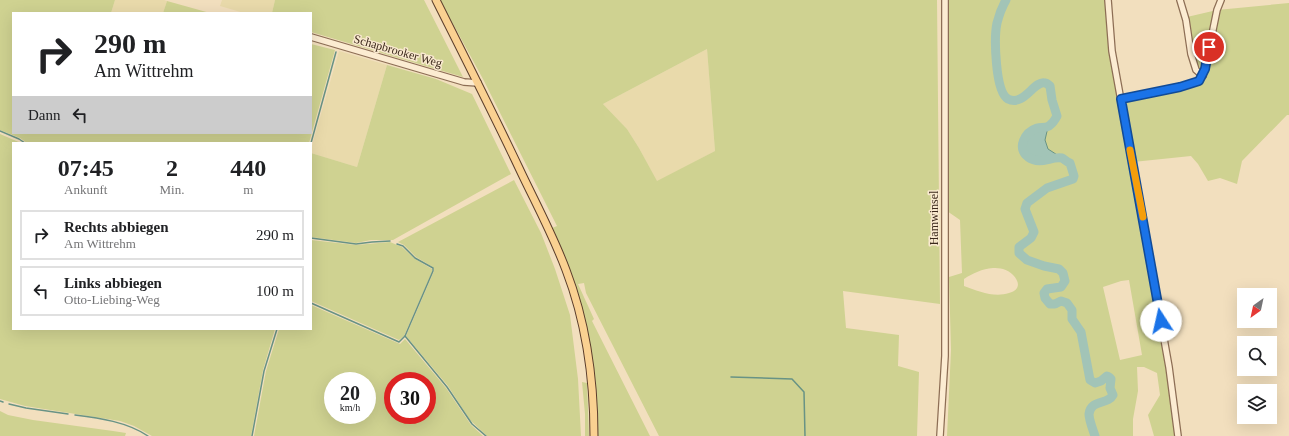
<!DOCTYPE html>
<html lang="de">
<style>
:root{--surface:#fff;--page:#f2f2f2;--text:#202124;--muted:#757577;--line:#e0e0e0}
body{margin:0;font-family:"Times New Roman",serif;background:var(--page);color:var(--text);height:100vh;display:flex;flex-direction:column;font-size:15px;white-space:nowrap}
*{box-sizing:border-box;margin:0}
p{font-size:13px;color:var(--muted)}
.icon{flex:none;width:22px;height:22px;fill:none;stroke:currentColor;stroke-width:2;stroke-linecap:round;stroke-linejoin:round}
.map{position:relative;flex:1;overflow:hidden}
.sheet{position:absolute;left:12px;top:142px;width:300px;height:188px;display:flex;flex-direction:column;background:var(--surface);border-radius:0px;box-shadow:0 4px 16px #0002}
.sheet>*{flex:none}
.banner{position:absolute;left:12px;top:12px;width:300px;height:122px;border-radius:0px;box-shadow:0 4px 16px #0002;background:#fff;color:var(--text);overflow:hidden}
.needle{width:26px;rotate:213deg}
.buttons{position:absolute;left:1237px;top:288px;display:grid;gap:8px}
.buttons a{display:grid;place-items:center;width:40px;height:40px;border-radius:0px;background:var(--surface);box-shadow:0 4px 16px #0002;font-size:20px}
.speed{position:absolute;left:324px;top:372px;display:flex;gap:8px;font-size:20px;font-weight:700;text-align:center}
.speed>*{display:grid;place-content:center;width:52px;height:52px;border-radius:50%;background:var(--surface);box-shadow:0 4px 16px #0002;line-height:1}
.speed small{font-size:10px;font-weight:400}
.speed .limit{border:6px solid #d22;background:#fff;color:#111}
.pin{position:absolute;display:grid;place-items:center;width:34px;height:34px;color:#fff;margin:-17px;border:2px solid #fff;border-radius:50%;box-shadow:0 1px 4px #0007}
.me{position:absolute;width:44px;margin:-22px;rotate:350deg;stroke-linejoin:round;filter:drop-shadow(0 0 3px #0008)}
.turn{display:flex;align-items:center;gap:14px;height:84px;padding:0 16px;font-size:18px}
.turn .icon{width:52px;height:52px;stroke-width:2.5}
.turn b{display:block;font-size:28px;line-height:34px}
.then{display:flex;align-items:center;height:38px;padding:0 16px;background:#0003;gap:8px;font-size:15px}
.eta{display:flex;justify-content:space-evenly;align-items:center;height:68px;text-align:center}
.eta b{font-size:24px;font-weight:700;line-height:28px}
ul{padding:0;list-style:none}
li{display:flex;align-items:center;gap:12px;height:50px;margin:0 8px 6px;padding:0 8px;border:2px solid var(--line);border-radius:0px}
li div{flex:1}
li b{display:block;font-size:15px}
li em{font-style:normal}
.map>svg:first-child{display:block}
.farmland{fill:#e9daab}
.green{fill:#cfd291;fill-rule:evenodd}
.water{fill:#a2c4b7;stroke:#689385}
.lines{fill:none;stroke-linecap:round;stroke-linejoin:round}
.stream{stroke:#689385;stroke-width:1.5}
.river{stroke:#a2c4b7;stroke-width:9}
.minor-casing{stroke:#8d6e55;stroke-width:8}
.major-casing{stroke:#5a3c2a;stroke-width:9}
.minor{stroke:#fcecd2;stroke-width:5.5}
.major{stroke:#fad191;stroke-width:7}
.route-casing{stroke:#114b97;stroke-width:10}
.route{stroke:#1a73e8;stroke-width:7}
.slow{stroke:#f59e0b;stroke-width:7}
.labels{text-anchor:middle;stroke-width:3;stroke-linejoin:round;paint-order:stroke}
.street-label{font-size:12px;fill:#3b281b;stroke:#f9e9cf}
</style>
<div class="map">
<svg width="1289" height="436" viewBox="0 0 1289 436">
<rect width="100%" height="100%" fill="#f2dfbe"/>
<g class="farmland">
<polygon points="115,0 164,0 167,1 163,13 111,13"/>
<polygon points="222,0 275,0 272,13 244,13 220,6"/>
<polygon points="707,49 715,151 657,182 639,148 627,129 603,104"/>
<polygon points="339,51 387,65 357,167 311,153 311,149"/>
</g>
<g class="green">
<polygon points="0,0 115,0 111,13 13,13 13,133 311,133 311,44 335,50 309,143 27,143 20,138 0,130"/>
<polygon points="275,0 424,0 463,77 311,32 311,13 272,13"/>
<path d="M 440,0 L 937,0 L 940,304 L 843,291 L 846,328 L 899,335 L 898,366 L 919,372 L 917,436 L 659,436 L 586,293 L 584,283 L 578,284 L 594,319 L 592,321 L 650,436 L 598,436 C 598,414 597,391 594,369 C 588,321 573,272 552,228 L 557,226 L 483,79 ZM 707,49 L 715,151 L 657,181 L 639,148 L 627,129 L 603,104 Z"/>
<path d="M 948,0 L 1108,0 L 1112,51 L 1123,101 L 1181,90 L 1201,82 L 1192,54 L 1187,17 L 1217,10 L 1289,3 L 1289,115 L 1287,115 L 1242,161 L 1237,184 L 1220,178 L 1208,181 L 1198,164 L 1191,156 L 1133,162 L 1178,436 L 1154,436 L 1148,415 L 1160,395 L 1157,373 L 1144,367 L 1137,367 L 1138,391 L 1133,419 L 1133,436 L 947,436 L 951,350 L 949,277 L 962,273 L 960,220 L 947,211 ZM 993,268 C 996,268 1000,268 1003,269 C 1014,272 1027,288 1009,293 C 994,298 978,291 964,286 L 964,279 C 973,273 982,269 993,268 ZM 1129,280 L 1142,355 L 1120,360 L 1103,287 L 1121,281 Z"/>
<polygon points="167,1 210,13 163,13"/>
<polygon points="387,65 436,79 472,94 511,174 393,240 371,240 356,243 311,237 311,153 357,167"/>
<polygon points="0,134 21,143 13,143 13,329 275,329 263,370 251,436 152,436 134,426 120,421 25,406 0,399"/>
<polygon points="514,180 541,233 555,269 570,315 578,379 581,436 487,436 470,420 448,386 406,336 434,271 433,267 416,257 404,245 398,242"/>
<polygon points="311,240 356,245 390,242 402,247 415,259 432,269 432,272 404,336 399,340 311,301"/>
<path d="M 311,305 L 400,344 L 405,339 L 446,388 L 471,425 L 483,436 L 254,436 L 266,371 L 279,329 L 311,329 ZM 333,381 L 367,381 L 367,415 L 333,415 ZM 393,381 L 427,381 L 427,415 L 393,415 Z"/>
<polygon points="582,382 587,383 589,436 585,436 585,414"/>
<polygon points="0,411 8,415 33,420 113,431 126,433 125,436 0,436"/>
</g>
<path class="water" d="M 1048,127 L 1045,140 L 1048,149 L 1062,158 C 1055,159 1043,163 1036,161 C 1017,155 1019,137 1036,129 C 1039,127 1044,127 1048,127 Z"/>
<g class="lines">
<g class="stream">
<polyline points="0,131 19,139 25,143"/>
<polyline points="311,143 336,52"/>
<polyline points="311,238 356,244 372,242 390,241"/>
<polyline points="397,244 403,246 415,258 433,268 433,271 405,336 447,387 472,424 486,436"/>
<polyline points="311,303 399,342 405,336"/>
<polyline points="731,377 792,379 804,392 805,436"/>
<polyline points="0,401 3,402"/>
<polyline points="9,404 26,408 68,414"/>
<path d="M 75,415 C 100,418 127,422 148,436"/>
<polyline points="252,436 264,371 277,329"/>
</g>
<path class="river" d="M 1006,0 C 1002,7 999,15 997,23 C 994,37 995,92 1008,99 C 1024,107 1034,80 1045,83 C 1046,83 1049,85 1050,86 L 1052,100 L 1057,116 C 1055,120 1053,123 1049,126 C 1046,128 1041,127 1037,128 C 1025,132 1016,148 1028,157 C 1041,166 1050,156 1062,158 C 1064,159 1067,162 1070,163 L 1074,176 L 1073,179 L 1047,188 L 1027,203 L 1025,209 L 1034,232 L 1031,238 L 1019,247 L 1019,253 L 1027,260 L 1044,266 L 1059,269 L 1063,273 L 1065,281 L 1061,287 L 1047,289 L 1044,293 L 1045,298 L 1050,304 L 1055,304 L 1061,301 L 1067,303 L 1072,310 L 1072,319 L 1081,332 L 1090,380 L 1095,383 L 1101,381 L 1107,376 L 1109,377 L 1111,379 L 1110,388 L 1113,395 C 1108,405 1091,399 1089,414 C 1089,420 1093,430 1095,436"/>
<defs>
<g id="minor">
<polyline points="1108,0 1112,51 1158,305 1169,367 1178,436"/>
<polyline points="1180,0 1186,20 1191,54 1196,70 1203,76"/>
<polyline points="311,37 464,82 478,83"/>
<polyline points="1121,99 1180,87 1199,81 1205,69 1217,10 1221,0"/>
<polyline points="940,436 945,356 945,0"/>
</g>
<path id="major" d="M 436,0 C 464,56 492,111 519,168 C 535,202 553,235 566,270 C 586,322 594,380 594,436"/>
</defs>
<use href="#minor" class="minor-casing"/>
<use href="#major" class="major-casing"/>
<use href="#minor" class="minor"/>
<use href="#major" class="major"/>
</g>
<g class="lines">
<defs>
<polyline id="route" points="1161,321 1121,99 1180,87 1199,81 1205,69 1209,47"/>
</defs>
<use href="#route" class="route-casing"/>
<use href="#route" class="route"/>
<polyline class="slow" points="1130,150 1143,217"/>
</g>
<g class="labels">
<g class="street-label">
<text transform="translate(398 51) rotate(16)" y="4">Schapbrooker Weg</text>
<text transform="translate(934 218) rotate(-90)" y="4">Hamwinsel</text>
</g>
</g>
</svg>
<div class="buttons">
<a><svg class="needle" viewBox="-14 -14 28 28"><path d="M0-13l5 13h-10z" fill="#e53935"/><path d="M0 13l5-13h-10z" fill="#757577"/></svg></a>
<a><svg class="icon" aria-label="search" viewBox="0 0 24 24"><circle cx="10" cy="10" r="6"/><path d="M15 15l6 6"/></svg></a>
<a><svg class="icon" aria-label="layers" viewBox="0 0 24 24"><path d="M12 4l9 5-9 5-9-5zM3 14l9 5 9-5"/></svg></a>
</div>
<div class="speed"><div>20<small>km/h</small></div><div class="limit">30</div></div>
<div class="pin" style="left:1209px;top:47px;background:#d93025"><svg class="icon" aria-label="arrive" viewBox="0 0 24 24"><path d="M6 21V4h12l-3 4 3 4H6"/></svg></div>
<svg class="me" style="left:1161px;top:321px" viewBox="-20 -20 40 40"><circle r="19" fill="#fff"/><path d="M0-13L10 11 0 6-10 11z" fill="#1a73e8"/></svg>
<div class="banner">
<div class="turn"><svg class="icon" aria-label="right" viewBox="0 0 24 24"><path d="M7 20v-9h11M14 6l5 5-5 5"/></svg><div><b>290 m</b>Am Wittrehm</div></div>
<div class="then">Dann<svg class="icon" aria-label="left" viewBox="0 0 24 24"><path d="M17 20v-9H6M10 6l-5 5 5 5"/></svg></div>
</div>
<section class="sheet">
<div class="eta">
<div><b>07:45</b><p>Ankunft</p></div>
<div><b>2</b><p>Min.</p></div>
<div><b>440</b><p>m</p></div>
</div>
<ul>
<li><svg class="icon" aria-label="right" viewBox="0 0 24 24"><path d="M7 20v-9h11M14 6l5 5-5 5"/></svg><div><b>Rechts abbiegen</b><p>Am Wittrehm</p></div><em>290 m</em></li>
<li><svg class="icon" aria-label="left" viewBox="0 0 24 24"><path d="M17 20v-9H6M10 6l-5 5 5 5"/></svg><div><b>Links abbiegen</b><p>Otto-Liebing-Weg</p></div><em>100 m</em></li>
</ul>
</section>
</div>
